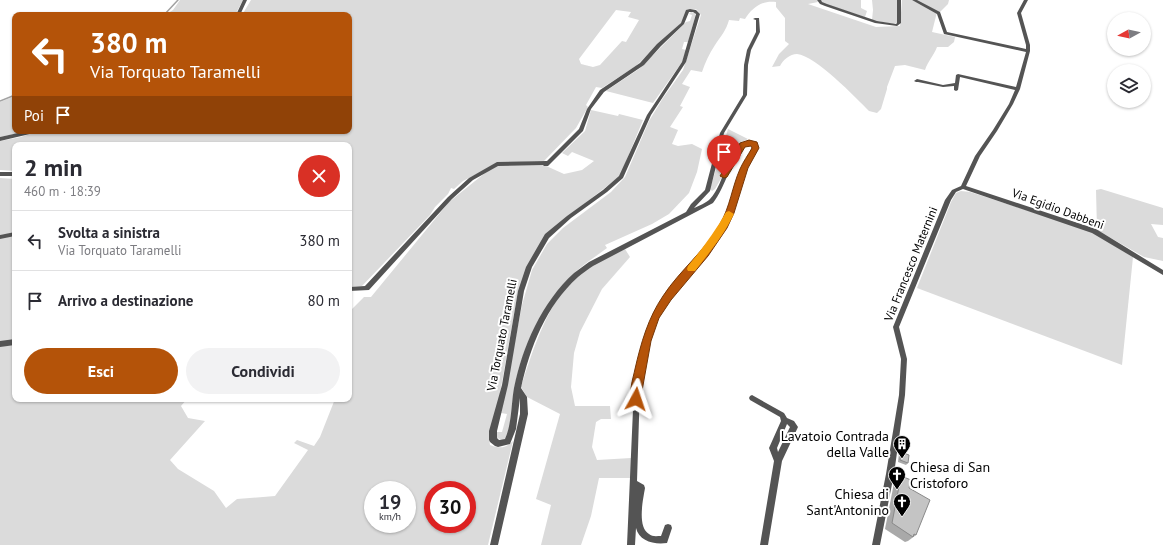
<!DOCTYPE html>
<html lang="it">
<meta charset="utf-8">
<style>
:root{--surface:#fff;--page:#f2f2f3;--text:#2b2b33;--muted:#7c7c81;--line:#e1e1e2;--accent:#b45309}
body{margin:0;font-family:"PT Sans",sans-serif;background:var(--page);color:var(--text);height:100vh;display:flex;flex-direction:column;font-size:15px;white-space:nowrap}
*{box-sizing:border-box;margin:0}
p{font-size:13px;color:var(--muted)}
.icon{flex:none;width:22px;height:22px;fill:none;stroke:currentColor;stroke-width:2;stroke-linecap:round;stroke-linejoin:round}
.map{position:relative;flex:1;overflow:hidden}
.sheet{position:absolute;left:12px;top:142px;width:340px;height:260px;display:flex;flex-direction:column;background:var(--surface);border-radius:8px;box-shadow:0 1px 3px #0004}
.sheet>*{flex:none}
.top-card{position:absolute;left:12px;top:12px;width:340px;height:122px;border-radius:8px;box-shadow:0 1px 3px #0004;background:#b45309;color:#fff;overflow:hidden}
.needle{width:26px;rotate:262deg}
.fabs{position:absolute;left:1107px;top:12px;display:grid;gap:8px}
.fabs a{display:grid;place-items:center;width:44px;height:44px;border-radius:50%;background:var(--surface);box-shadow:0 1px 3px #0004;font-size:20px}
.speed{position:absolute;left:364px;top:481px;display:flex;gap:8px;font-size:20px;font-weight:700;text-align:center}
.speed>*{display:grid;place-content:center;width:52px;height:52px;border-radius:50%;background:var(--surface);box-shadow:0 1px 3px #0004;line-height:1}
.speed small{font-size:10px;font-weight:400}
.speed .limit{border:6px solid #d22;background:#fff;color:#111}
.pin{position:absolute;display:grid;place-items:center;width:34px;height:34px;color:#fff;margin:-41px -17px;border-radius:50% 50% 50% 0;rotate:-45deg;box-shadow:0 0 4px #0007}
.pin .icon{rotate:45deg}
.me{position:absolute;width:44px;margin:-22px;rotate:5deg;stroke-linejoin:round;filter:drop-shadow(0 0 3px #0008)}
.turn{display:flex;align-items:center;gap:14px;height:84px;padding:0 12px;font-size:18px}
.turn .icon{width:52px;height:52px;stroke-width:2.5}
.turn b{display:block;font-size:28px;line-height:34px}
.then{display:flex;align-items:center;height:38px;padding:0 12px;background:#0003;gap:8px;font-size:15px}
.round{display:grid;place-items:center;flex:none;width:42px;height:42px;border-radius:21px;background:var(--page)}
.summary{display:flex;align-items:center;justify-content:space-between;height:68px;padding:0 12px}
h1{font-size:24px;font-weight:700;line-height:30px}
.primary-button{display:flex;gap:8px;margin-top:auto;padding:8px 12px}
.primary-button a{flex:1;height:46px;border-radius:24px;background:var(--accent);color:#fff;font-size:16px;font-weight:700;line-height:46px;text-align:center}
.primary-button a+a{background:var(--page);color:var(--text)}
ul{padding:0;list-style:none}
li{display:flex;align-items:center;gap:12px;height:60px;padding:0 12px;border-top:1px solid var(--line)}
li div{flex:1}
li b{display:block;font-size:15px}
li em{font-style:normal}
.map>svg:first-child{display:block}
.green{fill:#dbdbdb;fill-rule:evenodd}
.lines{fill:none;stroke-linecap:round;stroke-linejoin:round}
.stream{stroke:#a2a2a2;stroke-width:1.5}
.minor{fill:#545454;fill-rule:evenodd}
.wall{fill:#a9a9a9}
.building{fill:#c4c4c4;stroke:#898989}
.route{fill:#b45309;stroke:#753606}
.slow{fill:#f59e0b}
.labels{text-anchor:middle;stroke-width:4;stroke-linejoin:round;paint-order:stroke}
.street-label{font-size:12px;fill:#000;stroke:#fff}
.near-poi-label{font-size:14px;fill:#000;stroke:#fff;text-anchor:end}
</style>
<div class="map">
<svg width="1163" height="545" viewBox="0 0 1163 545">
<rect width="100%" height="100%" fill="#fff"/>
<g class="green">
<polygon points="180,0 243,0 235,15 165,15 173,10"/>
<path d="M 251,0 L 817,0 L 818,2 L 808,4 L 876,27 L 900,26 L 902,0 L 912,0 L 937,12 L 932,32 L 955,37 L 954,42 L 948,47 L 937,47 C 934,55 928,61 925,70 L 905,65 L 895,66 L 887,87 L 887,89 L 881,109 L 877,113 L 869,111 C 855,97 816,56 797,54 C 790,54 783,60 780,66 L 772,67 L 779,54 L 789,44 L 785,41 L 785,18 L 776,7 L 776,2 C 762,0 752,8 745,19 L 740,18 L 739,21 L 729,20 C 726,31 721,36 715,45 C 709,54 705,63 702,72 L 691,70 L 682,84 L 690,87 L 680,106 L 683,107 L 670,127 L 678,130 L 672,144 L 678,146 L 692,144 L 702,149 L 697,172 L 689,193 L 669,214 L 652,224 L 605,245 L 607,248 C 598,255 588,261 580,268 C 546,295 521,348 514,390 C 511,406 512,422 506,438 L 503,440 L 497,438 L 497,432 L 502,432 L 507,414 L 501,413 L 522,305 L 532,270 L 547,244 L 563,228 L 611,192 L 625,177 L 649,121 L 663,98 L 683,70 L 701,15 L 696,9 L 691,9 L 680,24 L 636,66 L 602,88 L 596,87 L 586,105 L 588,107 L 576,128 L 544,161 L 499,163 L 463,181 L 454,189 L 451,188 L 448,194 L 435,207 L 430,215 L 362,286 L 349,287 L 349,145 L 15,145 L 15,171 L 0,170 L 0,141 L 21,137 L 40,131 L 349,131 L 349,15 L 242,15 ZM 616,10 L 631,12 L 628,17 L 639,20 L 626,42 L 622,41 L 600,65 L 593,67 L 581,64 L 579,59 Z"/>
<polygon points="820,0 861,0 861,8 867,11 865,17 822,3"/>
<polygon points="872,0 898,0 897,23 893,24 872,20 873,10"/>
<polygon points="915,0 949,0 948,4 940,12"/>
<polygon points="691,12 695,13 695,17 688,42 684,42 682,49 686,50 682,62 653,103 606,91 639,69 686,22 690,21 692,15 689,14"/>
<polygon points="15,96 15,131 29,131 0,137 0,102"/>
<path d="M 591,110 L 618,116 L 619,114 L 643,120 L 620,176 L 548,232 L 518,292 L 499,399 L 489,438 L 490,445 C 500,449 506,448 513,441 L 488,545 L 0,545 L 0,346 L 15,345 L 15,399 L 187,399 L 181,406 L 188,418 L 205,421 L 170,460 L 178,469 L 214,491 L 226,508 L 237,499 L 275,496 L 308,450 L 294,443 L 297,440 L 314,446 L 320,437 L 335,399 L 349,399 L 349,309 L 351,310 L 364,297 L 371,297 L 449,202 L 485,173 L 498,165 L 544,165 L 564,174 L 582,170 L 594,161 L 572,152 L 568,156 L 562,153 L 585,131 ZM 373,490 L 407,490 L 407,524 L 373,524 ZM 433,490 L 467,490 L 467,524 L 433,524 Z"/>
<polygon points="728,129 748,139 742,142 715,189 712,191 710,189"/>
<polygon points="0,178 15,179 15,233 0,235"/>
<polygon points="1101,189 1163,208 1163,225 1151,224 1158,237 1163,238 1163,261 1144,257 1097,230 1096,190"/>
<polygon points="961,191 970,192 986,197 1090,231 1133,257 1122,365 917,288 951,202 956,193"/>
<polygon points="15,236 15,340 0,342 0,238"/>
<path d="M 625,249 L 630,257 L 602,289 L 580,332 L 574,353 L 571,387 L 575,406 L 610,406 L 611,419 L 601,419 L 596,422 L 592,447 L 597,460 L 631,458 L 631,478 L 599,478 L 591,516 L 581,545 L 541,545 L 551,505 L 536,499 L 560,414 L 527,397 L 521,387 C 532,352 549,298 579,274 C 592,264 609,257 625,249 Z"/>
</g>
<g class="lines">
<g class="stream">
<polyline points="164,15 178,0"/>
<polyline points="0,101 15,95"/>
</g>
<g class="minor">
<polygon points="243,0 247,0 240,15 236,15"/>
<polygon points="817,0 821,0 822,2 827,4 877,21 896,24 897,23 897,0 901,0 901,23 897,26 875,23 825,6 820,4"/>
<polygon points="912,0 917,0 940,12 947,32 1026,49 1026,45 1017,13 1024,0 1028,0 1021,13 1030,45 1030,51 1020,89 1013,104 997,131 980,156 966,186 1096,229 1163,270 1163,275 1092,233 963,189 956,192 951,200 899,327 907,359 905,395 894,474 880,545 872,545 886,474 899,395 901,359 893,327 945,200 952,190 961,186 975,156 993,130 1009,104 1015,90 960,77 958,90 956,91 954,90 954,86 943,87 918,82 916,82 914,81 917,79 943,85 955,83 956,75 958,74 1016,87 1026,52 944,34 937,14"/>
<path d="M 690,9 L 696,10 L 700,14 L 686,62 L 651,115 L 623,178 L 607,192 L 571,218 L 549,238 L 532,267 L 524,291 L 508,385 L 497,431 L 497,438 L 499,440 L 505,439 C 512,423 511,405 514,388 C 522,347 542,302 574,273 C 579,269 584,266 589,262 L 686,212 L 691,204 L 705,190 L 720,133 L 743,95 L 744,65 L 747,50 L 756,32 L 756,20 L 753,19 L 755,18 L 759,18 L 760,32 L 751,50 L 748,65 L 747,95 L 724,133 L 710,191 L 694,208 C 699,206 706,203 710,199 C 726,182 725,149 749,140 L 756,143 L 758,148 L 747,168 L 733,213 L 726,226 L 707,255 L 669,299 L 658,318 L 649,341 L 640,387 L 637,481 L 644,485 L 645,488 C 643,500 637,527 649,534 C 652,537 657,536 661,536 L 665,525 L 668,524 L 671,525 L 672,528 L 667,543 C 654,545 639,541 636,528 L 635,545 L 627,545 L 634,387 L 643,341 L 652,317 L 665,295 L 703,251 L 722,224 L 727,213 L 741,168 L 752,148 L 752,145 L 749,144 C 732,154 726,187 713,203 L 593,266 C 588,269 583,273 578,277 C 546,306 530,347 521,388 L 527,397 L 528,414 L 498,545 L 490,545 L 520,414 L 520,398 L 516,429 L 510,444 L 498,447 L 495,446 L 490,442 L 489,440 L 489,431 L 502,385 L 518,291 L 526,267 L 545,234 L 567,216 L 603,190 L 619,176 L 647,115 L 682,62 L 696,14 L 693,12 L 689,12 L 684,24 L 661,46 L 644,65 L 604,92 L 591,109 L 583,131 L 548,166 L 544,166 L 543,165 L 498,166 L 473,180 L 452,199 L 369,290 L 349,291 L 349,287 L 365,286 L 448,197 L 469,178 L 497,162 L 547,161 L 579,129 L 587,109 L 600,90 L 640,63 L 657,44 L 681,23 L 686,10 Z"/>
<polygon points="27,131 36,131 34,133 0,141 0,137"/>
<rect x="0" y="172" width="15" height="4"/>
<polygon points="15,232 15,236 0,239 0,235"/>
<polygon points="15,339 15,345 0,347 0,341"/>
<path d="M 752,395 L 784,413 L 787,418 L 794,421 L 798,427 L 782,461 L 768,545 L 760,545 L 774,461 L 769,448 L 781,421 L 780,417 L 750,400 L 749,398 L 750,396 ZM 787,424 L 790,427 L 778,452 L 777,448 Z"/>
</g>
</g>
<g class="wall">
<polygon points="901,452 908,463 906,465 898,462 899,453"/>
<polygon points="901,476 916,535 908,541 905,542 885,529 894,483"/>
</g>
<g class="building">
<polygon points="901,452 909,455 908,463 900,460"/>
<polygon points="901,476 911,480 909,488 930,500 916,535 914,534 913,537 892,523"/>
</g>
<path class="route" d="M 749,140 L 757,142 L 759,148 L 748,168 L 734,213 L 727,228 L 708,256 L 671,300 L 659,318 L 651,341 L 640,402 L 636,403 L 633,402 C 628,392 633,379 635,369 C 641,343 648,318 663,296 C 680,270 705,251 720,224 C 730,207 732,187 740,169 C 743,162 748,155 752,148 L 751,146 L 745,147 L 727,177 L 724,178 L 720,176 L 740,143 Z"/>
<path class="slow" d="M 729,211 L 734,214 C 724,235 709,253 695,271 L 688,271 L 687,269 L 688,266 C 702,249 715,232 726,212 Z"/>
<defs>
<symbol id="building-pin" viewBox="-11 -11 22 30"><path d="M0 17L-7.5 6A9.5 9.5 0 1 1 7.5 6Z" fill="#000" stroke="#fff"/><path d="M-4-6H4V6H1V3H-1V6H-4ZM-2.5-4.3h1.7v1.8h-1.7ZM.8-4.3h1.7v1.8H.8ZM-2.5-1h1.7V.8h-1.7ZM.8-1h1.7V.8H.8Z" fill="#fff"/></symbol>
<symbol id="church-pin" viewBox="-11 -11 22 30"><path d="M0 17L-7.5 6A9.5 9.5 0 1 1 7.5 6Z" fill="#000" stroke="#fff"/><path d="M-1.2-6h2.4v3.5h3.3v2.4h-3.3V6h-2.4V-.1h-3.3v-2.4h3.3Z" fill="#fff"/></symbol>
</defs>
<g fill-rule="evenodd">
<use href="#building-pin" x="892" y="434" width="20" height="27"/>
<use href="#church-pin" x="887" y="465" width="20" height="27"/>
<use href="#church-pin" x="892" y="492" width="20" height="27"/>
</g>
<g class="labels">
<g class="street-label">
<text transform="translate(1058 209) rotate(20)" y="4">Via Egidio Dabbeni</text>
<text transform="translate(911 264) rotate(-68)" y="4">Via Francesco Maternini</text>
<text transform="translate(502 335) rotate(-79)" y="4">Via Torquato Taramelli</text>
</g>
<g class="near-poi-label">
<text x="889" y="441">Lavatoio Contrada<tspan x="889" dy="16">della Valle</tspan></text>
<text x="910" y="472" text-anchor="start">Chiesa di San<tspan x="910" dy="16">Cristoforo</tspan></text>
<text x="889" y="499">Chiesa di<tspan x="889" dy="16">Sant'Antonino</tspan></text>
</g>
</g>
</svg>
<div class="fabs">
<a><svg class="needle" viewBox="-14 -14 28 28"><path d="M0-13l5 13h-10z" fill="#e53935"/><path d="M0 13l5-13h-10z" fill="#7c7c81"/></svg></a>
<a><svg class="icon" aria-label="layers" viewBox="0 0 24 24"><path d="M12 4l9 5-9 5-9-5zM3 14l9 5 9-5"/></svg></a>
</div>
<div class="speed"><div>19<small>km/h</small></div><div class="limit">30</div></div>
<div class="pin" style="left:724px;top:176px;background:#d93025"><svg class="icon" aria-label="arrive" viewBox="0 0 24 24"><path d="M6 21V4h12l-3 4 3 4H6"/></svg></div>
<svg class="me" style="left:636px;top:399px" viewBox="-20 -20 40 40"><path d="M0-17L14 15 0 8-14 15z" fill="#b45309" stroke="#fff" stroke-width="4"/></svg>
<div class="top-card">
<div class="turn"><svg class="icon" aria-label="left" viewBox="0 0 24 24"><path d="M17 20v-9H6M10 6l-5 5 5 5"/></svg><div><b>380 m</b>Via Torquato Taramelli</div></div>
<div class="then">Poi<svg class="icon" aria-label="arrive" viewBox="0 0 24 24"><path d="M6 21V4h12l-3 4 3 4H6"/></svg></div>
</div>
<section class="sheet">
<div class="summary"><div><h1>2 min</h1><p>460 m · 18:39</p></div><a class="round" style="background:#d93025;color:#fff"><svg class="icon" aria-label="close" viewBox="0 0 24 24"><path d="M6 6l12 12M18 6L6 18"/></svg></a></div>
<ul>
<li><svg class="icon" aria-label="left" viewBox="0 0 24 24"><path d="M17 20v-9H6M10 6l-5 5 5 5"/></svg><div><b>Svolta a sinistra</b><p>Via Torquato Taramelli</p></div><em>380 m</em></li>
<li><svg class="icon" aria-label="arrive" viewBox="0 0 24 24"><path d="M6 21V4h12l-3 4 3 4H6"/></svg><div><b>Arrivo a destinazione</b></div><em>80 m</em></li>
</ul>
<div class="primary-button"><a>Esci</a><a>Condividi</a></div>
</section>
</div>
